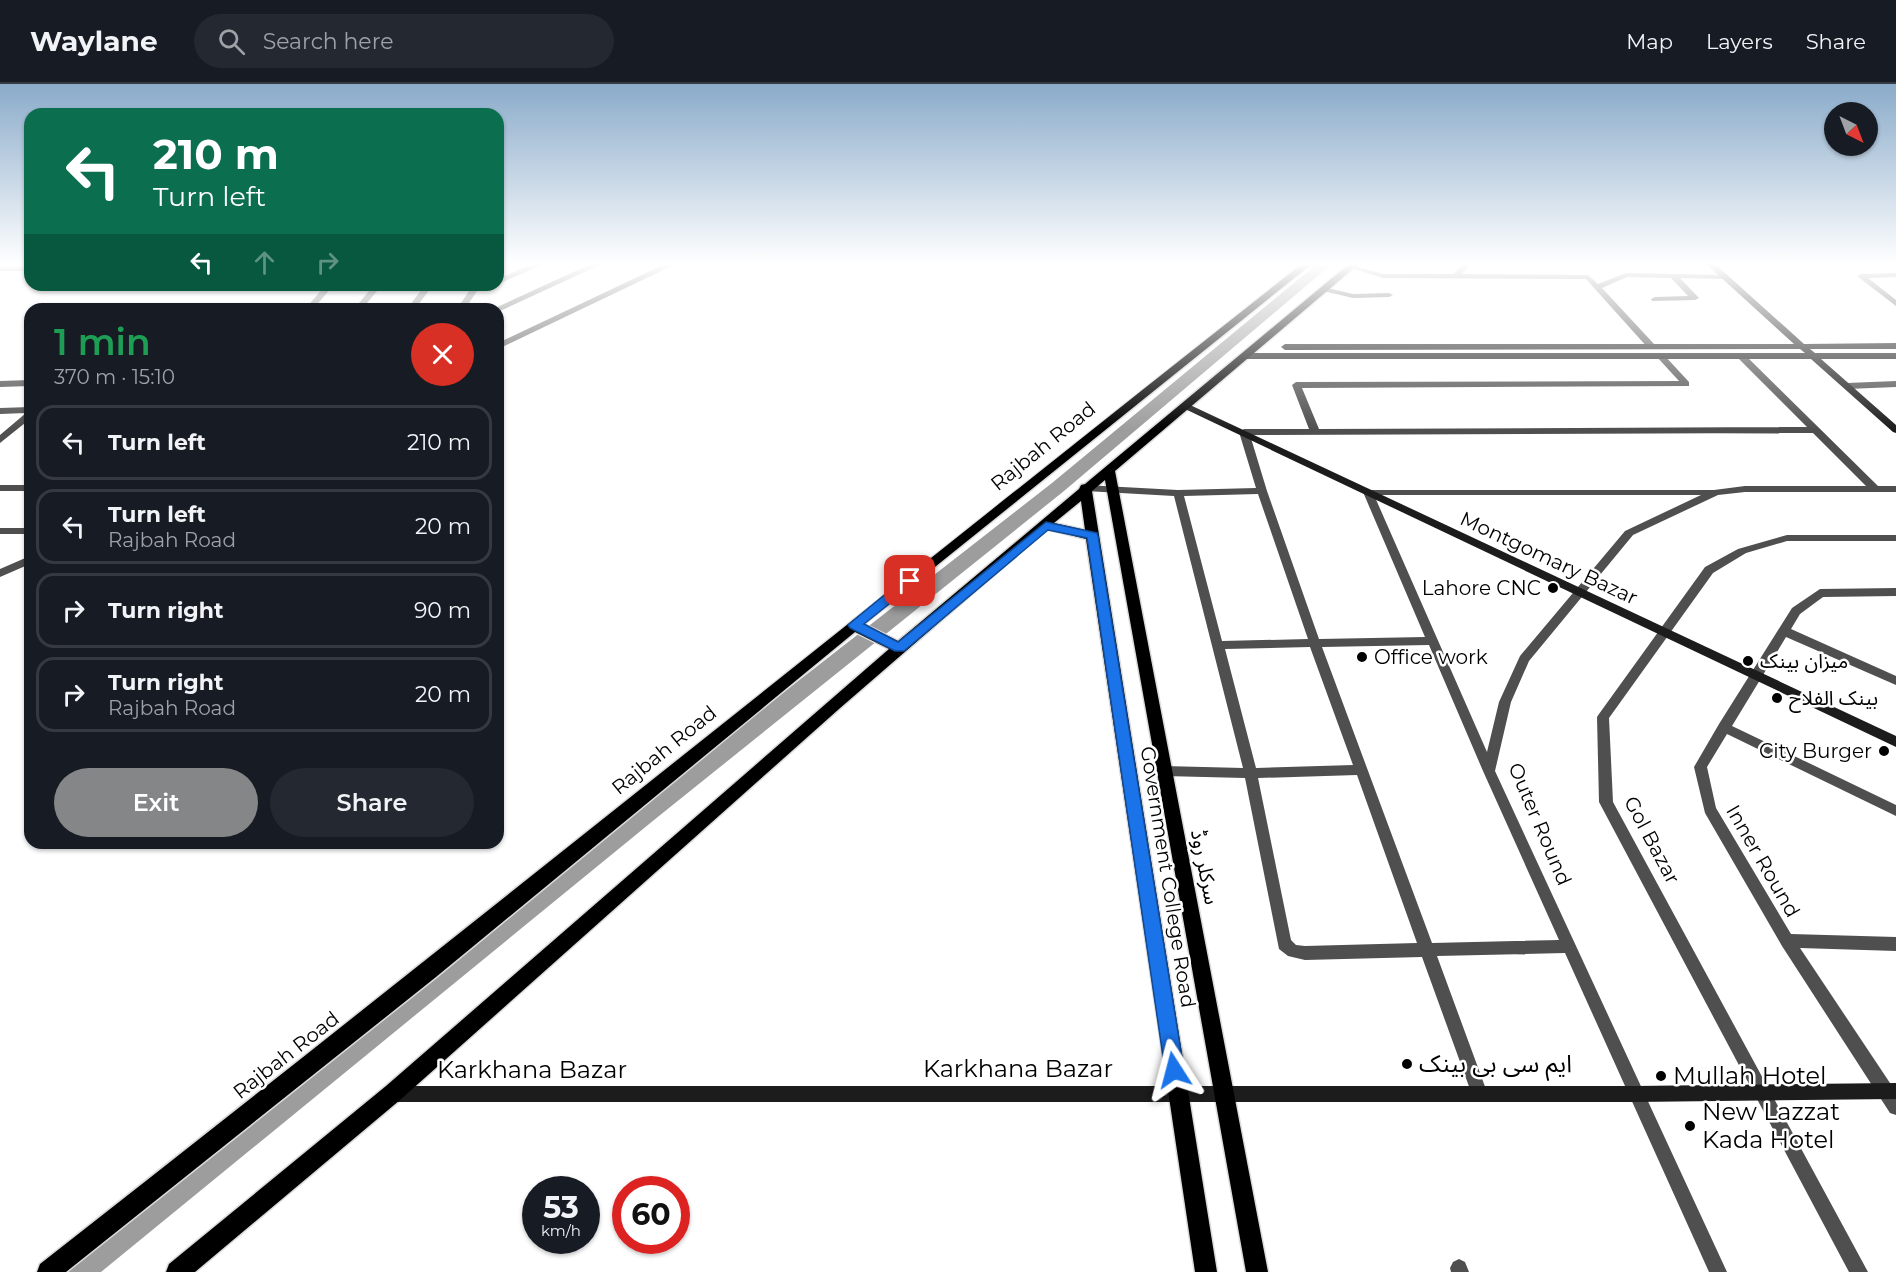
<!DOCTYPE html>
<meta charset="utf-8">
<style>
:root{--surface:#171b24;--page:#242831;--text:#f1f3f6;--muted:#9ea1a6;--line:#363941;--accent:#858687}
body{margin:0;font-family:Montserrat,"Noto Sans Arabic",sans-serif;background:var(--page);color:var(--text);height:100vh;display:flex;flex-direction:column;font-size:22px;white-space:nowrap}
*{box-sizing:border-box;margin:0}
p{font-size:20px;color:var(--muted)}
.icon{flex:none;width:33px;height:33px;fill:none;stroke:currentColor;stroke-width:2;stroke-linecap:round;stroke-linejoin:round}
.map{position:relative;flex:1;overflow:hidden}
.sheet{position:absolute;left:24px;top:219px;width:480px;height:546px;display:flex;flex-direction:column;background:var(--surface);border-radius:18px;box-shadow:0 2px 4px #0004}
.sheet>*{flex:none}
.hud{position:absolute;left:24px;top:24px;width:480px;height:183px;border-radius:18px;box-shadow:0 2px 4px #0004;background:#0b6e4f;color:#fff;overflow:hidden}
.needle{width:39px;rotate:138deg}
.tools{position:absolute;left:1824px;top:18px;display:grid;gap:12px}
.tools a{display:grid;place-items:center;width:54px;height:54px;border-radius:50%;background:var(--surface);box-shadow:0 2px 4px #0004;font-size:30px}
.speed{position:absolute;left:522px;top:1092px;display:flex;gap:12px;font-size:30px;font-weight:700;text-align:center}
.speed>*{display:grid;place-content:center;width:78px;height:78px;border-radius:50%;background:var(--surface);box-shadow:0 2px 4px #0004;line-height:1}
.speed small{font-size:15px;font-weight:400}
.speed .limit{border:9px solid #d22;background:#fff;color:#111}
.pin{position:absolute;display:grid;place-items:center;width:51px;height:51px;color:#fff;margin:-26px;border-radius:12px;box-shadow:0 3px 9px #0006}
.me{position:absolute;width:66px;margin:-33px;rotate:351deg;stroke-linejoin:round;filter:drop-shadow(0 0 4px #0008)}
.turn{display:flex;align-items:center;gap:21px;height:126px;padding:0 30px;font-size:27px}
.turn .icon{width:78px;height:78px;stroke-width:2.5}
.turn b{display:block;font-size:42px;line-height:51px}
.lanes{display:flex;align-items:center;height:57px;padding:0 30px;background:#0003;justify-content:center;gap:30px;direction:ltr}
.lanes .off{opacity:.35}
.round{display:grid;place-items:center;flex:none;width:63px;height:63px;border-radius:32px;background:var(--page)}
.summary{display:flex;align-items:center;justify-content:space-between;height:102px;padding:0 30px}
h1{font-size:36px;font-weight:600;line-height:45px;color:#1e9e55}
.action{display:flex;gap:12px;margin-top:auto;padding:12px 30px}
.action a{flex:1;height:69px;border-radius:36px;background:var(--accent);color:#fff;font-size:24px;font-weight:600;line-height:69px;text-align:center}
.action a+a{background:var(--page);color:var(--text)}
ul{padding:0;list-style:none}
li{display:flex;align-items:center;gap:18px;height:75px;margin:0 12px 9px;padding:0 18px;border:3px solid var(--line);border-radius:18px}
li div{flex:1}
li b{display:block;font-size:22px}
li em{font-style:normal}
header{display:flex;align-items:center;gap:36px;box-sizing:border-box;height:84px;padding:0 30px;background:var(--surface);border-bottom:2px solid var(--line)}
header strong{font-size:28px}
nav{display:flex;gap:33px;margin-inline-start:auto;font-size:21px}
.search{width:420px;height:54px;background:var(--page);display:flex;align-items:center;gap:15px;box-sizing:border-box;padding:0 21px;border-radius:33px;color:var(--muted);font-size:22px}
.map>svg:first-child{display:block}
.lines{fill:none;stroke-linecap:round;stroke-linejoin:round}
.canal{fill:#9d9d9d;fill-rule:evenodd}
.primary-casing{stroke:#dbdbdb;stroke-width:3}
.street{fill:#4f4f4f;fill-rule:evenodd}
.secondary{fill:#1c1c1c;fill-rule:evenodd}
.primary{fill:#000;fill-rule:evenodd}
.route{fill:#1a73e8;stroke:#114b97;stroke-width:1.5}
.poi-dot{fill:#000;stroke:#fff;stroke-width:2}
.labels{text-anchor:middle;stroke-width:5;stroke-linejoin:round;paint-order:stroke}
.street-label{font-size:20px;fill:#000;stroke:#fff}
.poi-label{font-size:20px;fill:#000;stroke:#fff;text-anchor:start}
.near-poi-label{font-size:24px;fill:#000;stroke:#fff;text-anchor:start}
.near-street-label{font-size:24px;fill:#000;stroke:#fff}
</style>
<header>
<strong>Waylane</strong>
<div class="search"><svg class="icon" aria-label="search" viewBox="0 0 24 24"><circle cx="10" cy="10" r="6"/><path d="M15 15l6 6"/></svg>Search here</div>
<nav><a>Map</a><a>Layers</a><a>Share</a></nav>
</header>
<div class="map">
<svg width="1896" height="1188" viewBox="0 0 1896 1188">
<rect width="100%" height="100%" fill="#fff"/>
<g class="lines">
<polygon class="canal" points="1318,179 1333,179 1064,407 654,736 101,1188 60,1188 65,1177 638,722 1052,399"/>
<defs>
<path id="primary" d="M 1303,179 L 1313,179 L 864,540 L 898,557 L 1079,405 L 1081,401 L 1085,400 L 1350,179 L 1360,179 L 1115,387 L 1268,1188 L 1246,1188 L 1105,396 L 1092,407 L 1217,1188 L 1195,1188 L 1086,455 L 1047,445 L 839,625 L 400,1016 L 195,1188 L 166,1188 L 169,1180 L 386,1002 L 889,565 L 855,548 L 436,893 L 66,1188 L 37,1188 L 40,1180 C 463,849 881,512 1303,179 ZM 1081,417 L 1085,446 L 1054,439 Z"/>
</defs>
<use href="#primary" class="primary-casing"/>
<g class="street">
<polygon points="535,179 546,179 498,200 498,195"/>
<polygon points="593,179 604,179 500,227 493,225"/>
<polygon points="667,179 678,179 498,265 498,259"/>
<polygon points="1463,179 1472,179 1462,190 1588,191 1598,200 1626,189 1724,191 1728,193 1724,195 1680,194 1699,214 1695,216 1652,217 1651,215 1655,213 1688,212 1671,194 1627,193 1602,204 1654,260 1655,262 1651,265 1648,264 1586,195 1383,194 1348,183 1352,181 1383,190 1454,190"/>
<rect x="0" y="183" width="30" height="4"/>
<polygon points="1896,189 1896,193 1868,194 1896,216 1896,222 1857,192 1861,190"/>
<polygon points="326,201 334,201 313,225 305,225"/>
<polygon points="374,201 382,201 362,225 354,225"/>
<polygon points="425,201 433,201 415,225 407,225"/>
<polygon points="473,201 481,201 465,225 457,225"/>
<polygon points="1323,203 1353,210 1389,209 1393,211 1389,213 1353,214 1323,207"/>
<path d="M 1741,269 L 1744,270 L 1878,402 L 1896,402 L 1896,408 L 1745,408 L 1718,411 L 1633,451 L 1529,577 L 1511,618 L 1495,687 L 1727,1188 L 1709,1188 L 1565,869 L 1437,872 L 1487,1008 L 1485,1014 L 1479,1016 L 1473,1014 L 1471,1008 L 1422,873 L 1305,876 L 1288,872 L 1279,865 L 1245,694 L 1164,692 L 1159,691 L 1158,687 L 1159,683 L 1164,682 L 1243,684 L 1174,412 L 1085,407 L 1080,404 L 1085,401 L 1178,406 L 1256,404 L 1239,348 L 1244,345 L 1309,345 L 1292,301 L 1296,298 L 1679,297 L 1657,273 L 1661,270 L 1664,271 L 1689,298 L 1689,302 L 1302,304 L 1319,345 L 1807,343 L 1738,274 L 1738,270 ZM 1813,349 L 1866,402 L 1745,402 L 1714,406 L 1364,406 L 1363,408 L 1425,553 L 1319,555 L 1267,407 L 1250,351 ZM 1258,410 L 1308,555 L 1222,557 L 1184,412 ZM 1374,411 L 1701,411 L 1625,447 L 1520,572 L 1499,618 L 1487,668 ZM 1429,561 L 1483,687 L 1559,856 L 1432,859 L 1322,563 ZM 1310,563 L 1353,681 L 1256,684 L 1225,565 ZM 1357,691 L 1417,859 L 1305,862 L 1296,861 L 1291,856 L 1258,694 Z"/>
<polygon points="30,296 30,302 0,303 0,297"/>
<polygon points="1896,297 1896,303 1847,305 1843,302 1847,299"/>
<polygon points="30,323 30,335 0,359 0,351 26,329 0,330 0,324"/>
<rect x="0" y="401" width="30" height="6"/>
<rect x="0" y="444" width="30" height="6"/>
<polygon points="1787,451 1896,451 1896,457 1787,457 1746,469 1713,489 1609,634 1613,718 1868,1188 1849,1188 1599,718 1597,633 1599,630 1705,483 1738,465"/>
<polygon points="30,472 30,480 0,493 0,485"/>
<polygon points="1896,504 1896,512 1823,513 1800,530 1791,545 1896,592 1896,601 1786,553 1732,642 1896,721 1896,732 1727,650 1707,683 1716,724 1791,850 1896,853 1896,867 1800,864 1896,1008 1896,1031 1890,1029 1782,862 1705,729 1694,683 1719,640 1792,524 1820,505"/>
<polygon points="1459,1175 1465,1178 1469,1188 1451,1188 1450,1184 1453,1178"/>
</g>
<g class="secondary">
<polygon points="1705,179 1714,179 1804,260 1896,259 1896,265 1810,265 1815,269 1896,269 1896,275 1821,275 1896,341 1896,349 1893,348 1811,275 1247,275 1243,272 1247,269 1805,269 1800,265 1285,266 1281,263 1285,260 1794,260"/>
<polygon points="1188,320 1896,652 1896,663 1185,325 1183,323"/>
<polygon points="1896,999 1896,1015 1636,1018 392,1018 386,1016 384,1010 386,1004 392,1002 1636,1002"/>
</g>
<use href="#primary" class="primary"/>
</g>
<linearGradient id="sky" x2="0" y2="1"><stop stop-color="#8aabca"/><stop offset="0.52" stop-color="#fff"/><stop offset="1" stop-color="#fff" stop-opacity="0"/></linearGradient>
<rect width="1896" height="346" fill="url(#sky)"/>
<polygon class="route" points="1046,438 1097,449 1098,452 1184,986 1181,992 1174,995 1168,992 1165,986 1087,454 1048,446 904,567 895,567 850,544 848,541 905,494 914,494 916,497 914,500 864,540 898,558"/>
<g class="poi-dot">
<circle cx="1553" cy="504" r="6"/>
<circle cx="1362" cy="573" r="6"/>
<circle cx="1748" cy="577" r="6"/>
<circle cx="1777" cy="614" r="6"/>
<circle cx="1884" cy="667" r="6"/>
<circle cx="1407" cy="980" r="6"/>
<circle cx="1661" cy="992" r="6"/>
<circle cx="1690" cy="1042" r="6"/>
</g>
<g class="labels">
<g class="street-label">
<text transform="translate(1043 362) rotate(-39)" y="7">Rajbah Road</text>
<text transform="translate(1549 474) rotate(25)" y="7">Montgomary Bazar</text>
<text transform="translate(664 666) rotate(-39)" y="7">Rajbah Road</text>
<text transform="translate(1540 740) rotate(67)" y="7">Outer Round</text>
<text transform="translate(1652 756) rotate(62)" y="7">Gol Bazar</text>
<text transform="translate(1763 777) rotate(60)" y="7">Inner Round</text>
<text transform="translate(1205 783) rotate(79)" y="7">سرکلر روڈ</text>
<text transform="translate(1168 793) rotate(81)" y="7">Government College Road</text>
<text transform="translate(286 971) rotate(-38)" y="7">Rajbah Road</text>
</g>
<g class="poi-label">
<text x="1541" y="511" text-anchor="end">Lahore CNC</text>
<text x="1374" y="580">Office work</text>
<text x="1760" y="584">میزان بینک</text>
<text x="1789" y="621">بینک الفلاح</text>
<text x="1872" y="674" text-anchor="end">City Burger</text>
</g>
<g class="near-poi-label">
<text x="1419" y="988">ایم سی بی بینک</text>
<text x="1673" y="1000">Mullah Hotel</text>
<text x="1702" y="1036">New Lazzat<tspan x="1702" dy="28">Kada Hotel</tspan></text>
</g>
<g class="near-street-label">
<text x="1018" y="993">Karkhana Bazar</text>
<text x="532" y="994">Karkhana Bazar</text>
</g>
</g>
</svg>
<div class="tools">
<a><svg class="needle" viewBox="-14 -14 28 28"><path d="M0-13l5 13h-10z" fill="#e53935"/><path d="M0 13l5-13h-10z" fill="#9ea1a6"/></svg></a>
</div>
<div class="speed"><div>53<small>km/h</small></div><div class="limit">60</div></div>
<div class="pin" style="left:910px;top:497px;background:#d93025"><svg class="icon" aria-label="arrive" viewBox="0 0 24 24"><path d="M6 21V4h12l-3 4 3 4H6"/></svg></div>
<svg class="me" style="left:1174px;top:986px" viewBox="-20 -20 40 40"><path d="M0-17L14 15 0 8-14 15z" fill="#1a73e8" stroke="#fff" stroke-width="4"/></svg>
<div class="hud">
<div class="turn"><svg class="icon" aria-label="left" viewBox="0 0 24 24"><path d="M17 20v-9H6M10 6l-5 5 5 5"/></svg><div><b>210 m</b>Turn left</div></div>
<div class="lanes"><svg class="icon" aria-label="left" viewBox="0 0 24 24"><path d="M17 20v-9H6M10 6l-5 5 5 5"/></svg><svg class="icon off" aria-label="ahead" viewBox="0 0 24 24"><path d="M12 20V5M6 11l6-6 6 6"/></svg><svg class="icon off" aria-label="right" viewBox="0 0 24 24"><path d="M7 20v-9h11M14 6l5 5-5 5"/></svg></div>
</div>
<section class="sheet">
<div class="summary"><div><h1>1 min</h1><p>370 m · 15:10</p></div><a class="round" style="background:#d93025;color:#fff"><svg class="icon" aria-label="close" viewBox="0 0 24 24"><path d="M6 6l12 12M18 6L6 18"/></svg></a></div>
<ul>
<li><svg class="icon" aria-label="left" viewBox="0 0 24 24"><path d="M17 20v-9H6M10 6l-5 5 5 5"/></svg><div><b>Turn left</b></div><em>210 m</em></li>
<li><svg class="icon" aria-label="left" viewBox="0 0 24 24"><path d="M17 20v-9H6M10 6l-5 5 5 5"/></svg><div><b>Turn left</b><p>Rajbah Road</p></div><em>20 m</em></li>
<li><svg class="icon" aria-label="right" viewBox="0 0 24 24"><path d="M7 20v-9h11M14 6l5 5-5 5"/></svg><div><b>Turn right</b></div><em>90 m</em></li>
<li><svg class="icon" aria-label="right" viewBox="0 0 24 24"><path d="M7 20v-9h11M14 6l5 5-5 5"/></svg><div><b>Turn right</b><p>Rajbah Road</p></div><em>20 m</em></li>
</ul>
<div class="action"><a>Exit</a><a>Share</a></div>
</section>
</div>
